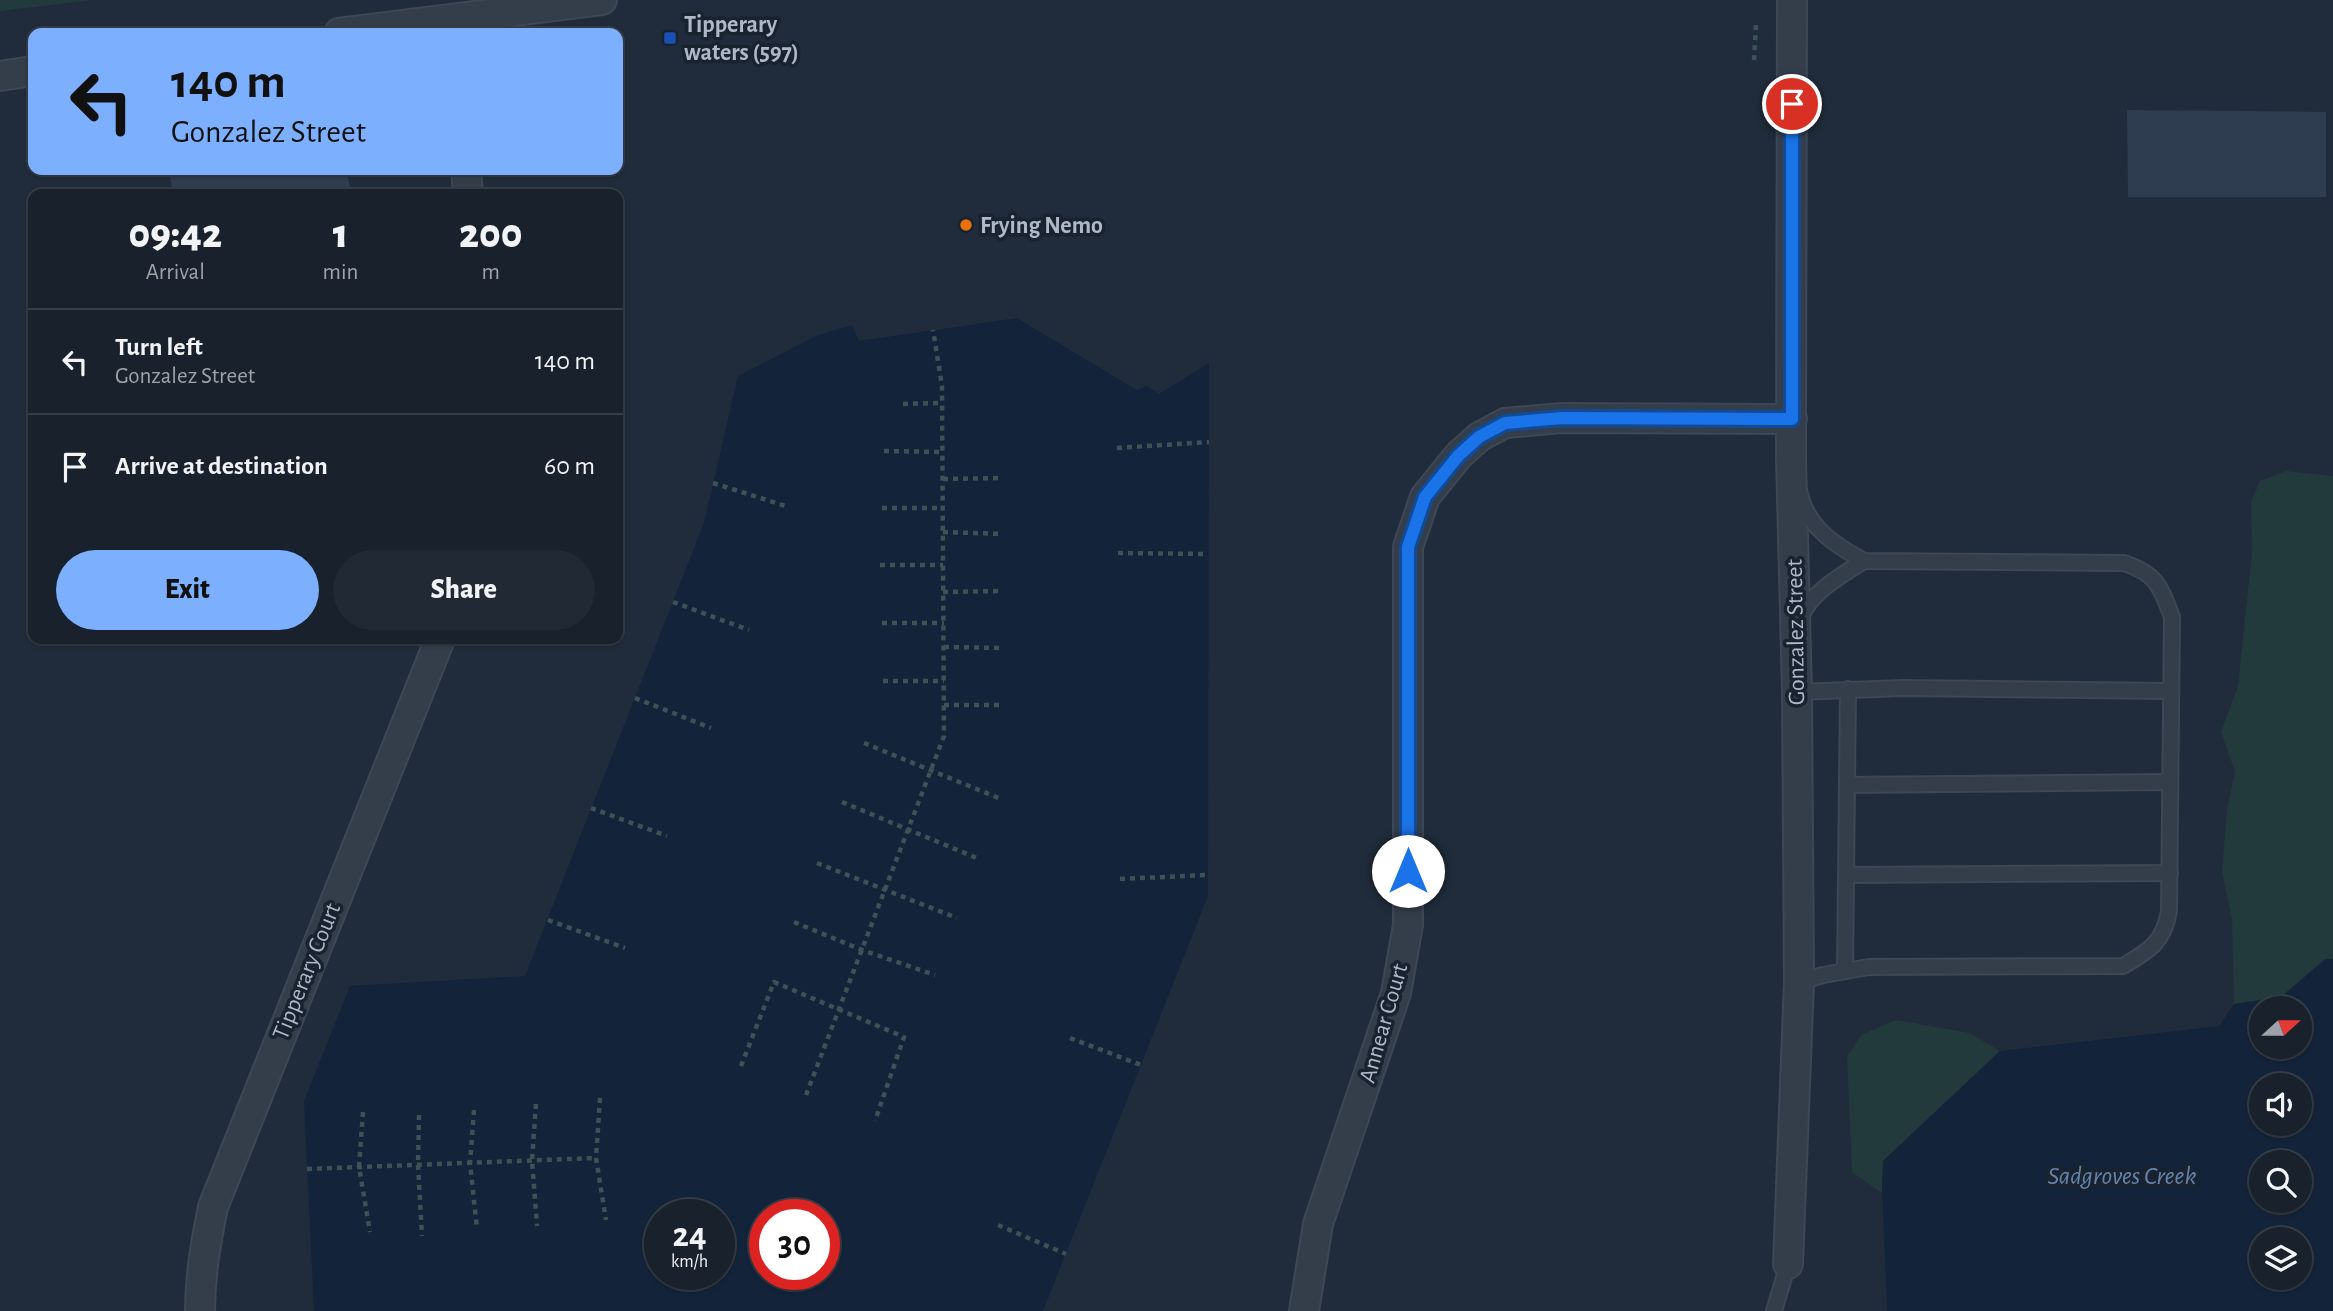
<!DOCTYPE html>
<style>
:root{--surface:#18212c;--page:#212934;--text:#f1f3f6;--muted:#9fa3a9;--line:#363e48;--accent:#7cb0ff}
body{margin:0;font-family:"Alegreya Sans",sans-serif;background:var(--page);color:var(--text);height:100vh;display:flex;flex-direction:column;font-size:26px;white-space:nowrap}
*{box-sizing:border-box;margin:0}
p{font-size:23px;color:var(--muted)}
.icon{flex:none;width:38px;height:38px;fill:none;stroke:currentColor;stroke-width:2;stroke-linecap:round;stroke-linejoin:round}
.map{position:relative;flex:1;overflow:hidden}
.drawer{position:absolute;left:28px;top:189px;width:595px;height:455px;display:flex;flex-direction:column;background:var(--surface);border-radius:14px;box-shadow:0 2px 5px #0004,0 0 0 2px var(--line)}
.drawer>*{flex:none}
.hud{position:absolute;left:28px;top:28px;width:595px;height:147px;border-radius:14px;box-shadow:0 2px 5px #0004,0 0 0 2px var(--line);background:#7cb0ff;color:#111;overflow:hidden}
.needle{width:46px;rotate:69deg}
.fabs{position:absolute;left:2249px;top:996px;display:grid;gap:14px}
.fabs a{display:grid;place-items:center;width:63px;height:63px;border-radius:50%;background:var(--surface);box-shadow:0 2px 5px #0004,0 0 0 2px var(--line);font-size:35px}
.speed{position:absolute;left:644px;top:1199px;display:flex;gap:14px;font-size:35px;font-weight:700;text-align:center}
.speed>*{display:grid;place-content:center;width:91px;height:91px;border-radius:50%;background:var(--surface);box-shadow:0 2px 5px #0004,0 0 0 2px var(--line);line-height:1}
.speed small{font-size:18px;font-weight:400}
.speed .limit{border:10px solid #d22;background:#fff;color:#111}
.pin{position:absolute;display:grid;place-items:center;width:60px;height:60px;color:#fff;margin:-30px;border:4px solid #fff;border-radius:50%;box-shadow:0 2px 7px #0007}
.me{position:absolute;width:77px;margin:-38px;rotate:0deg;stroke-linejoin:round;filter:drop-shadow(0 0 5px #0008)}
.turn{display:flex;align-items:center;gap:24px;height:147px;padding:0 28px;font-size:32px}
.turn .icon{width:91px;height:91px;stroke-width:2.5}
.turn b{display:block;font-size:49px;line-height:60px}
.eta{display:flex;justify-content:space-evenly;align-items:center;height:119px;text-align:center}
.eta b{font-size:42px;font-weight:800;line-height:49px}
.action{display:flex;gap:14px;margin-top:auto;padding:14px 28px}
.action a{flex:1;height:80px;border-radius:42px;background:var(--accent);color:#111;font-size:28px;font-weight:800;line-height:80px;text-align:center}
.action a+a{background:var(--page);color:var(--text)}
ul{padding:0;list-style:none}
li{display:flex;align-items:center;gap:21px;height:105px;padding:0 28px;border-top:2px solid var(--line)}
li div{flex:1}
li b{display:block;font-size:26px}
li em{font-style:normal}
.map>svg:first-child{display:block}
.green{fill:#223a3c}
.water{fill:#132339;fill-rule:evenodd}
.pier{fill:#202c3b}
.building{fill:#2e3d50}
.lines{fill:none;stroke-linecap:round;stroke-linejoin:round}
.lane-casing{stroke:#3d4755;stroke-width:18}
.street-casing{stroke:#3d4755;stroke-width:32}
.path{stroke:#3b5355;stroke-width:4.5;stroke-dasharray:5 5;stroke-linecap:butt}
.lane{stroke:#343e4b;stroke-width:14}
.street{stroke:#343e4b;stroke-width:28}
.route-casing{stroke:#114b97;stroke-width:18}
.route{stroke:#1a73e8;stroke-width:12}
.transit-dot{fill:#1a4fb4;stroke:#192330;stroke-width:2.5}
.food-dot{fill:#e8710a;stroke:#192330;stroke-width:2.5}
.labels{text-anchor:middle;stroke-width:7;stroke-linejoin:round;paint-order:stroke}
.poi-label{font-size:24px;font-weight:bold;fill:#afb8c8;stroke:#192330;text-anchor:start}
.street-label{font-size:24px;fill:#afb8c8;stroke:#192330}
.water-label{font-size:26px;font-style:italic;fill:#6583aa;stroke:#192330}
</style>
<div class="map">
<svg width="2333" height="1311" viewBox="0 0 2333 1311">
<rect width="100%" height="100%" fill="#202c3b"/>
<g class="green">
<polygon points="0,0 93,0 0,11"/>
<polygon points="2286,471 2333,476 2333,970 2325,959 2281,997 2234,1004 2232,919 2222,872 2227,809 2235,772 2221,732 2238,686 2252,552 2251,502 2260,481"/>
<polygon points="1896,1020 1970,1033 2000,1051 1883,1161 1882,1193 1852,1172 1847,1057 1861,1035"/>
</g>
<g class="water">
<path d="M 1017,318 L 1137,390 L 1147,386 L 1159,394 L 1209,363 L 1208,896 L 1043,1311 L 314,1311 L 304,1101 L 350,986 L 525,976 L 704,523 L 738,376 L 818,335 L 852,325 L 859,341 ZM 660,1214 L 719,1214 L 719,1274 L 660,1274 ZM 765,1214 L 824,1214 L 824,1274 L 765,1274 Z"/>
<path d="M 2326,959 L 2333,959 L 2333,1311 L 1887,1311 L 1882,1193 L 1883,1161 L 2000,1051 L 2218,1026 L 2234,1004 L 2281,997 ZM 2261,1008 L 2300,1008 L 2300,1046 L 2261,1046 ZM 2261,1085 L 2300,1085 L 2300,1124 L 2261,1124 ZM 2261,1162 L 2300,1162 L 2300,1200 L 2261,1200 ZM 2261,1239 L 2300,1239 L 2300,1278 L 2261,1278 Z"/>
</g>
<g class="pier">
<polygon points="2234,1000 2234,1004 2219,1026 2000,1051 1997,1049 2217,1022"/>
<polygon points="1878,1191 1882,1193 1887,1311 1884,1311"/>
</g>
<g class="building">
<polygon points="2127,110 2326,112 2326,197 2128,197"/>
<polygon points="169,170 347,170 351,194 173,194"/>
</g>
<g class="lines">
<defs>
<g id="lane">
<path d="M 1800,619 C 1810,593 1841,575 1864,561"/>
<polyline points="1797,692 1903,688 2171,691"/>
<polyline points="1847,785 2170,782"/>
<polyline points="1846,875 2170,873"/>
<polyline points="1845,971 1848,689"/>
<path d="M 1799,982 L 1823,975 L 1869,967 L 2123,966 C 2149,951 2164,942 2169,911 L 2172,617 C 2160,586 2157,574 2124,563 L 1864,561 C 1835,545 1808,528 1800,494"/>
<polyline points="1774,1311 1788,1264"/>
</g>
<g id="street">
<polyline points="339,33 602,0"/>
<polyline points="0,76 33,71"/>
<polyline points="466,170 468,194"/>
<polyline points="1788,1264 1799,982 1797,692 1791,459 1792,0"/>
<path d="M 200,1311 C 200,1275 206,1242 213,1207 L 440,639"/>
<polyline points="1304,1311 1318,1224 1396,993 1408,925 1408,547 1425,497 1458,456 1479,437 1505,423 1562,418 1792,419"/>
</g>
</defs>
<use href="#lane" class="lane-casing"/>
<use href="#street" class="street-casing"/>
<g class="path">
<polyline points="1754,60 1756,25"/>
<polyline points="903,404 942,403"/>
<polyline points="1117,448 1209,442"/>
<polyline points="884,451 943,452"/>
<polyline points="943,479 1002,478"/>
<polyline points="713,483 786,506"/>
<polyline points="882,508 943,508"/>
<polyline points="943,532 1002,534"/>
<polyline points="1118,553 1208,554"/>
<polyline points="880,565 943,565"/>
<polyline points="943,592 1001,591"/>
<polyline points="673,602 749,630"/>
<polyline points="882,623 944,623"/>
<polyline points="944,647 1003,648"/>
<polyline points="883,681 944,681"/>
<polyline points="635,698 711,728"/>
<polyline points="944,705 1002,705"/>
<polyline points="864,743 1001,799"/>
<polyline points="842,802 979,859"/>
<polyline points="591,808 667,836"/>
<polyline points="817,863 957,918"/>
<polyline points="1120,879 1207,875"/>
<polyline points="548,920 625,948"/>
<polyline points="794,922 862,950 935,975"/>
<polyline points="1070,1038 1141,1065"/>
<polyline points="741,1066 774,982 904,1037 875,1121"/>
<polyline points="806,1095 944,736 942,386 933,330"/>
<polyline points="600,1098 596,1158 606,1220"/>
<polyline points="536,1104 532,1160 537,1226"/>
<polyline points="474,1110 470,1163 477,1229"/>
<polyline points="363,1112 359,1167 370,1232"/>
<polyline points="419,1115 418,1165 422,1236"/>
<polyline points="307,1169 596,1158"/>
<polyline points="998,1225 1066,1254"/>
</g>
<use href="#lane" class="lane"/>
<use href="#street" class="street"/>
</g>
<g class="lines">
<defs>
<polyline id="route" points="1408,871 1408,547 1425,497 1458,456 1479,437 1505,423 1562,418 1792,419 1792,104"/>
</defs>
<use href="#route" class="route-casing"/>
<use href="#route" class="route"/>
</g>
<rect class="transit-dot" x="663" y="31" width="14" height="14" rx="3.5"/>
<circle class="food-dot" cx="966" cy="225" r="7"/>
<g class="labels">
<g class="poi-label">
<text x="684" y="32">Tipperary<tspan x="684" dy="28">waters (597)</tspan></text>
<text x="980" y="233">Frying Nemo</text>
</g>
<g class="street-label">
<text transform="translate(1795 632) rotate(-91)" y="8">Gonzalez Street</text>
<text transform="translate(306 971) rotate(-68)" y="8">Tipperary Court</text>
<text transform="translate(1383 1023) rotate(-74)" y="8">Annear Court</text>
</g>
<g class="water-label">
<text x="2122" y="1184">Sadgroves Creek</text>
</g>
</g>
</svg>
<div class="fabs">
<a><svg class="needle" viewBox="-14 -14 28 28"><path d="M0-13l5 13h-10z" fill="#e53935"/><path d="M0 13l5-13h-10z" fill="#9fa3a9"/></svg></a>
<a><svg class="icon" aria-label="sound" viewBox="0 0 24 24"><path d="M4 9h4l5-4v14l-5-4H4zM17 9q2 3 0 6"/></svg></a>
<a><svg class="icon" aria-label="search" viewBox="0 0 24 24"><circle cx="10" cy="10" r="6"/><path d="M15 15l6 6"/></svg></a>
<a><svg class="icon" aria-label="layers" viewBox="0 0 24 24"><path d="M12 4l9 5-9 5-9-5zM3 14l9 5 9-5"/></svg></a>
</div>
<div class="speed"><div>24<small>km/h</small></div><div class="limit">30</div></div>
<div class="pin" style="left:1792px;top:104px;background:#d93025"><svg class="icon" aria-label="arrive" viewBox="0 0 24 24"><path d="M6 21V4h12l-3 4 3 4H6"/></svg></div>
<svg class="me" style="left:1408px;top:871px" viewBox="-20 -20 40 40"><circle r="19" fill="#fff"/><path d="M0-13L10 11 0 6-10 11z" fill="#1a73e8"/></svg>
<div class="hud">
<div class="turn"><svg class="icon" aria-label="left" viewBox="0 0 24 24"><path d="M17 20v-9H6M10 6l-5 5 5 5"/></svg><div><b>140 m</b>Gonzalez Street</div></div>
</div>
<section class="drawer">
<div class="eta">
<div><b>09:42</b><p>Arrival</p></div>
<div><b>1</b><p>min</p></div>
<div><b>200</b><p>m</p></div>
</div>
<ul>
<li><svg class="icon" aria-label="left" viewBox="0 0 24 24"><path d="M17 20v-9H6M10 6l-5 5 5 5"/></svg><div><b>Turn left</b><p>Gonzalez Street</p></div><em>140 m</em></li>
<li><svg class="icon" aria-label="arrive" viewBox="0 0 24 24"><path d="M6 21V4h12l-3 4 3 4H6"/></svg><div><b>Arrive at destination</b></div><em>60 m</em></li>
</ul>
<div class="action"><a>Exit</a><a>Share</a></div>
</section>
</div>
